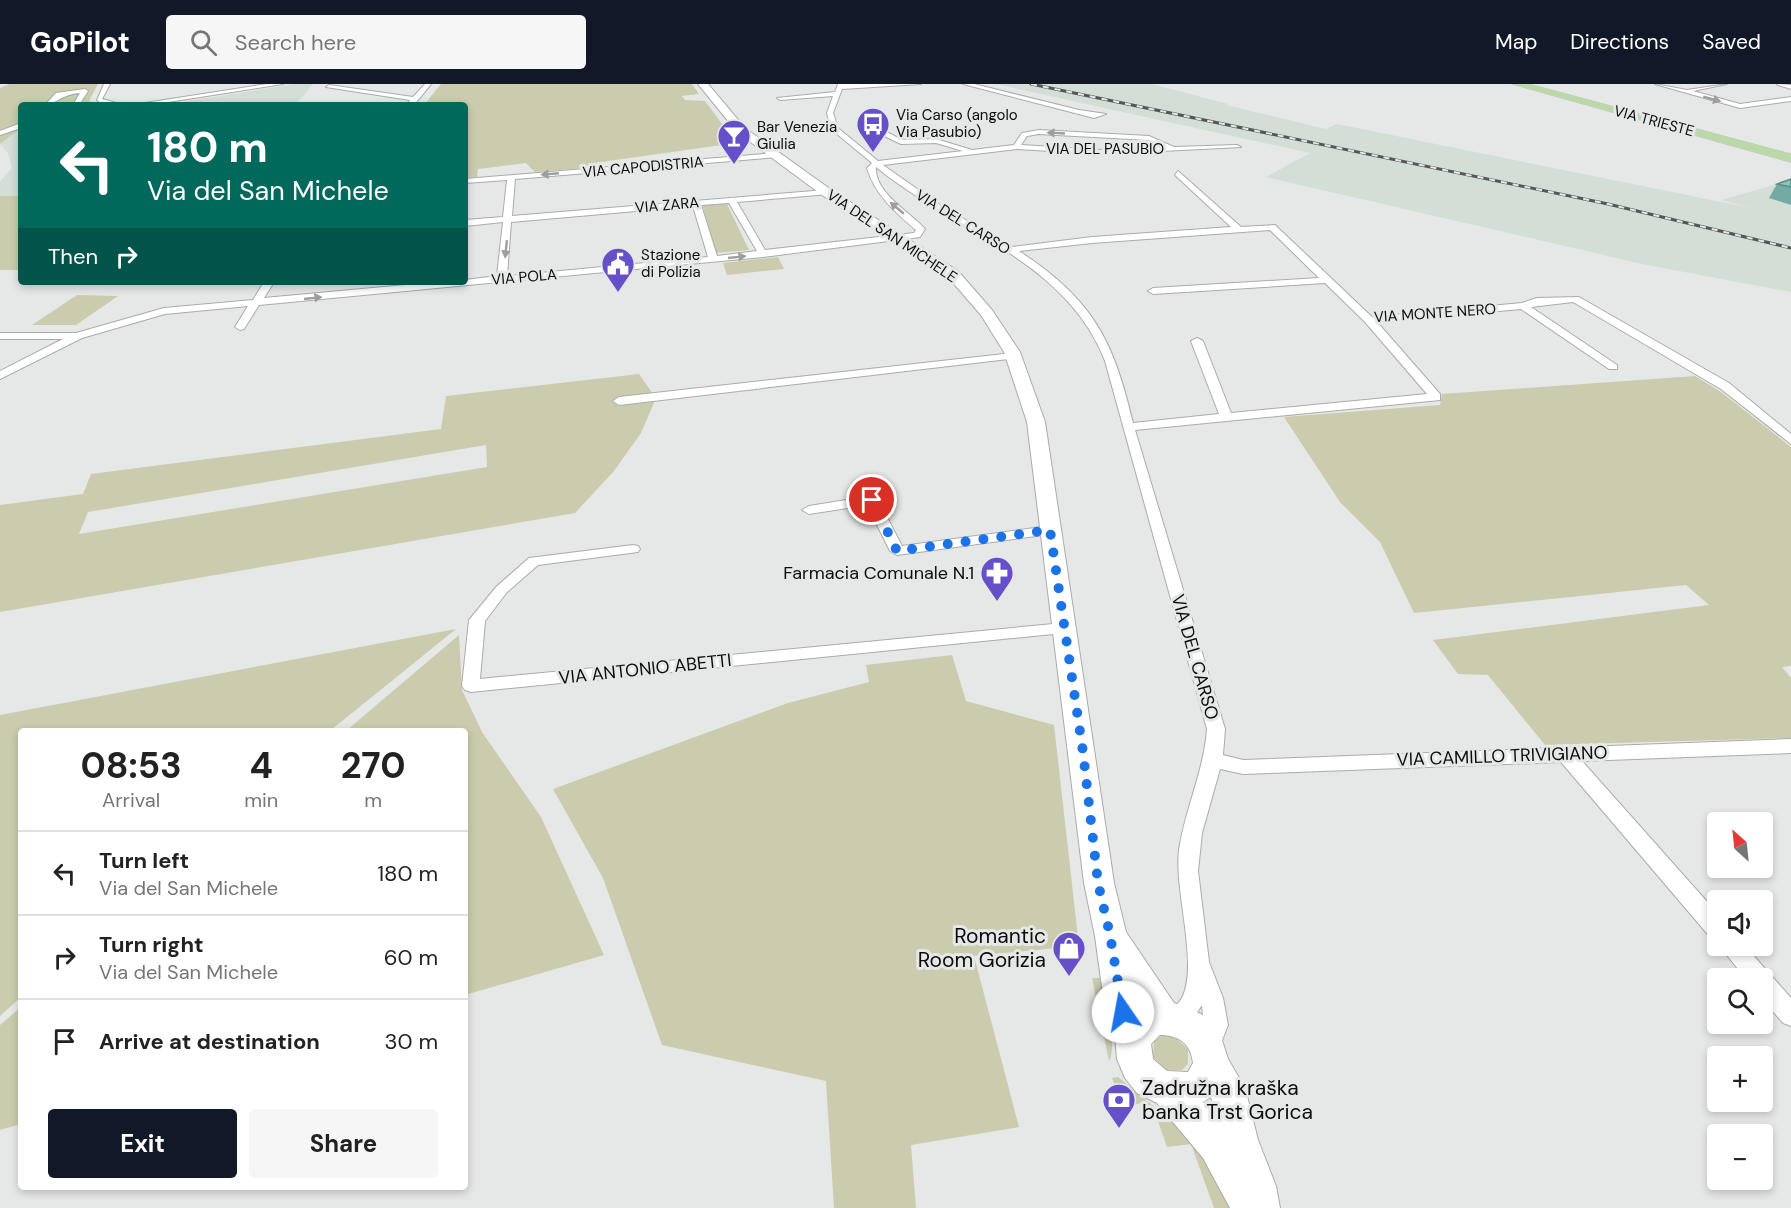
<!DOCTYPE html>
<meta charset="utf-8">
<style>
:root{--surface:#fff;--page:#f6f6f6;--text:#222;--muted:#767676;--line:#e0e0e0;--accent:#111827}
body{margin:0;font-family:"DM Sans",sans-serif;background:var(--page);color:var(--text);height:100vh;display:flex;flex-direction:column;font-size:22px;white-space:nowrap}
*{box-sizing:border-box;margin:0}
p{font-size:20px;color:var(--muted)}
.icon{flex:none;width:33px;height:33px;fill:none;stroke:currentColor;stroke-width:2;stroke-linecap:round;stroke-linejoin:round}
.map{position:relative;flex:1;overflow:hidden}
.details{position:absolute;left:18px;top:644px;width:450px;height:462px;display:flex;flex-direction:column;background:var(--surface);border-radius:6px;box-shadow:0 3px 9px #0003}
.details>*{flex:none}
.guide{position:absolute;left:18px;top:18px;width:450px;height:183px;border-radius:6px;box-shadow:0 3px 9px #0003;background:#00695c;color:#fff;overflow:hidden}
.needle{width:39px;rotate:333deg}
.controls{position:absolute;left:1707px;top:728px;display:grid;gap:12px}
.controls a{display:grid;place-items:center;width:66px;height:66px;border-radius:6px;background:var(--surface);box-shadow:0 3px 9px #0003;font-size:30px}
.pin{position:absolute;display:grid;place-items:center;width:51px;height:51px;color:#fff;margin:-26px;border:3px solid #fff;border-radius:50%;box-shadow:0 2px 6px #0007}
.me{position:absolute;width:66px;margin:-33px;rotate:348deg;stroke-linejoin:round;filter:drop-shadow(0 0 4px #0008)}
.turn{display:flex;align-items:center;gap:21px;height:126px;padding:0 30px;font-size:27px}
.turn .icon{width:78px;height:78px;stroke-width:2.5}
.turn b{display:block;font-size:42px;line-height:51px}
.then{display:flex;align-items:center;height:57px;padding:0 30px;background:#0003;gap:12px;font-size:22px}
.eta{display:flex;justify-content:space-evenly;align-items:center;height:102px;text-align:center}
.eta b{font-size:36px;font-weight:700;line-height:42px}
.cta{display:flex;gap:12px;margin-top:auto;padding:12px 30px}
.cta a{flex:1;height:69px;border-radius:6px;background:var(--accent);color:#fff;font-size:24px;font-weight:700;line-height:69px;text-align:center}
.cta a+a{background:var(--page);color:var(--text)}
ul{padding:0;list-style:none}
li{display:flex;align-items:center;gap:18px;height:84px;padding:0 30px;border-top:2px solid var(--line)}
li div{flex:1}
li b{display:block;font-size:22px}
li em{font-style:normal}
header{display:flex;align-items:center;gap:36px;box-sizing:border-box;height:84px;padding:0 30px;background:var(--accent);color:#fff}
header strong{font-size:28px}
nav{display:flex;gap:33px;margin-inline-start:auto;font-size:21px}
.search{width:420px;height:54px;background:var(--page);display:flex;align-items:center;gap:15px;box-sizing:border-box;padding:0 21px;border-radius:6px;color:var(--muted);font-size:22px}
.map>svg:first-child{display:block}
.built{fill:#d3ded7}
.green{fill:#caccad;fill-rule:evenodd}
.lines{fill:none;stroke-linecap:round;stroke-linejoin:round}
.minor-casing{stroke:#a9acaa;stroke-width:2}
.secondary-casing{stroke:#a9acaa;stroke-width:2}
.primary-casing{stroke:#c4c5c4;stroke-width:1}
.minor{fill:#fff;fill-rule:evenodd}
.secondary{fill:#fff;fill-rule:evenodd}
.primary{fill:#b9d9a7;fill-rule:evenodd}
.rail-casing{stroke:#555755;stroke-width:3}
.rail{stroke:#e5e8e6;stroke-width:2;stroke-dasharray:6;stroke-linecap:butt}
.wall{fill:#73aaa3}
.building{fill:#86c6be;stroke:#5e8b85;stroke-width:1.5}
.oneway{fill:#9d9e9d}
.route{stroke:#1a73e8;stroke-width:10;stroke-dasharray:0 18}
.labels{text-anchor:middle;stroke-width:6;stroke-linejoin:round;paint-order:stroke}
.far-poi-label{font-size:15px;fill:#0b0c0b;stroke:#e5e8e6;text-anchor:start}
.far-street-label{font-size:15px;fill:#0b0c0b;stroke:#e5e8e6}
.poi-label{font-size:18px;fill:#0b0c0b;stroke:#e5e8e6;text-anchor:end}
.street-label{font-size:18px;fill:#0b0c0b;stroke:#e5e8e6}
.near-poi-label{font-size:21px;fill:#0b0c0b;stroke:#e5e8e6;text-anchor:end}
</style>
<header>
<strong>GoPilot</strong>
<div class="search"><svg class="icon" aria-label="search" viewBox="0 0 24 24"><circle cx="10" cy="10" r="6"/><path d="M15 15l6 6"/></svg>Search here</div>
<nav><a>Map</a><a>Directions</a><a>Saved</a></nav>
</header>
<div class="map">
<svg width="1791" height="1124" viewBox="0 0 1791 1124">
<rect width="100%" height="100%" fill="#e5e8e6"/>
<g class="built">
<polygon points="295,0 313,0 295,21 163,21"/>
<polygon points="996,0 1152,0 1228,20 1226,21 1326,45 1337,40 1751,124 1721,116 1791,96 1791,208 1647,181 1266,93 1310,69"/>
<polygon points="21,44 21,112 0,112 0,98 12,84 8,69 0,60"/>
</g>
<g class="green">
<polygon points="9,0 98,0 89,17 106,21 21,21 21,44 0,60 0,4"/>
<polygon points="441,0 692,0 699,10 682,12 685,16 705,17 725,44 743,58 594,79 597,83 535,88 526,79 478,85 477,93 465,94 465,21 424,21"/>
<rect x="0" y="112" width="21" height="74"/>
<polygon points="726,118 749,166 716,169 702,120"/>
<polygon points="778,173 784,185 727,191 723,179"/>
<polygon points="77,211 118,212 76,241 32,241"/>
<path d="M 639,290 L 656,314 L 641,349 L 614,387 L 575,429 L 0,528 L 0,421 L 83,410 L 91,390 L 441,345 L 446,312 ZM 486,361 L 487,383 L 79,450 L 88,428 Z"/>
<polygon points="1695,292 1721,308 1791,363 1791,582 1782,583 1791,594 1791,654 1545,661 1488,591 1458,590 1433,556 1709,521 1686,501 1414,529 1380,458 1340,418 1284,333 1440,321 1442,310"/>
<polygon points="456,545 331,646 21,646 21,913 0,932 0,631"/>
<polygon points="459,551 462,606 482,648 541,733 604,871 465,911 465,646 347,646"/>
<polygon points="952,571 966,617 1054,641 1079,862 974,872 1019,1043 911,1061 916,1124 834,1124 826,997 662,961 603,794 553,705 788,619 869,598 866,581"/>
<path d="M 1092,894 L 1104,894 C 1107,911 1117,965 1109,977 Z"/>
<polygon points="21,923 21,1040 0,1046 0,941"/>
<polygon points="1166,951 1175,953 1188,965 1188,980 1182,986 1166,986 1153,973 1154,958 1159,953"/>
<polygon points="1118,993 1191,1053 1237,1124 1214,1124 1191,1060 1167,1063 1154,1026 1141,1019 1123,1024 1112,994"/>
</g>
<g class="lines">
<defs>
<g id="minor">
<polygon points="104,0 110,0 102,15 124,21 103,21 97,16"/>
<polygon points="267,0 283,0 149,21 132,21"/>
<polygon points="425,0 431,0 414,21 407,21 410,16 326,3 329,1 413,13"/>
<path d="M 838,0 L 921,0 L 842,5 L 833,29 L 838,44 L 878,77 L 963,67 L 936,59 L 901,60 L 878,49 L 881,45 L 902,56 L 936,55 L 972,66 L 1014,61 L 1022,49 L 1039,46 L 1149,52 L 1174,63 L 1237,61 L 1241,63 L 1102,70 L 1017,65 L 883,81 L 940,121 L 1012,163 L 1092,153 L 1231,143 L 1175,91 L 1178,87 L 1241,143 L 1275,141 L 1372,233 L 1522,219 L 1537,214 L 1579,213 L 1729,299 L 1791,350 L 1791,360 L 1721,305 L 1573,218 L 1531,223 L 1617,281 L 1617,285 L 1609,285 L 1521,225 L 1377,238 L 1440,310 L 1440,316 L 1135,346 L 1225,645 L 1223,671 L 1243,676 L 1791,655 L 1791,669 L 1582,677 L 1718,830 L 1718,855 L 1710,853 L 1561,678 L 1243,690 L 1220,685 L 1202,749 L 1198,787 L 1209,878 L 1223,914 L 1228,941 L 1221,959 L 1214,968 L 1206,971 L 1198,968 L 1194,960 L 1204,944 L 1202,921 L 1192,936 L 1176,946 L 1168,943 L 1164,935 C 1168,926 1177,922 1182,914 C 1199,880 1174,807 1179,766 C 1185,725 1204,687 1207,645 L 1105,277 C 1066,176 954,147 876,83 C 874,109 910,128 925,145 L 920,153 L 763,173 L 259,221 L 244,245 L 240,246 L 235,243 L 248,222 L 165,230 L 82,254 L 0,295 L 0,287 L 63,255 L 0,255 L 0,249 L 76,249 L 164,224 L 253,216 L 264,198 L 274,198 L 264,214 L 438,198 L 465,198 L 465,196 L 497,192 L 503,138 L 465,142 L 465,136 L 503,133 L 507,96 L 465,99 L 465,95 L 775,69 L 778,73 L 515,95 L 512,132 L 826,106 L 829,110 L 737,118 L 765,166 L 914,149 L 916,146 C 895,128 875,111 867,84 L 872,79 L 831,45 L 827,29 L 833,12 L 780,16 L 777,14 L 835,8 ZM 1039,50 L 1148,56 L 1165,63 L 1102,66 L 1021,61 L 1027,52 ZM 729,119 L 757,167 L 717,172 L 701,121 ZM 693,122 L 708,173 L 507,192 L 511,138 ZM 1270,146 L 1319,194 L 1153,204 L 1148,207 L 1153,210 L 1325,199 L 1365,238 L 1427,310 L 1231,329 L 1203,257 L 1197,254 L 1191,257 L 1219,330 L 1133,339 C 1113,255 1093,216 1019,167 L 1092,159 Z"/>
<polygon points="963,0 974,0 1079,26 1106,30 1094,34"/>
<polygon points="1655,0 1687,6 1727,0 1693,7 1740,20 1791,13 1791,17 1740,24"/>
<polygon points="1777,0 1791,1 1791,5 1778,1"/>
<path d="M 85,5 L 88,7 L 79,21 L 73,21 L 80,9 C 62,10 54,21 45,21 L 56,9 Z"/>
<polygon points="21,39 21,44 0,51 0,47"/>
<polygon points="1013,269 1017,270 1017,274 619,321 613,317 619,313"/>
<polygon points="871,412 878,416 902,462 1050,442 1057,446 1050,450 897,471 890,467 867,421 809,430 802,426 809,422"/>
<polygon points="633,461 638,462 640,465 638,468 538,481 507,508 485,537 480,595 1064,539 1072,544 1064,549 471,608 465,606 462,602 469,536 497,502 529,474"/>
<polygon points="1719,861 1744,861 1791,914 1791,942 1783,939 1762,915 1762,894 1745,894"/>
</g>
<path id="secondary" d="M 698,0 L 708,0 L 745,44 L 830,105 L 958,187 L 992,226 L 1020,268 L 1045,338 L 1114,799 L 1126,848 L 1174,919 L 1201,930 L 1213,940 L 1221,953 L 1228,975 L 1245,1004 L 1258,1056 L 1276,1102 L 1280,1124 L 1230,1124 L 1203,1074 L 1157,1019 L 1137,1009 L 1125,994 L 1117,975 L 1115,951 L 1105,925 L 1095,852 L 1084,799 L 1027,338 L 1004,268 L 981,231 L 948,193 L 822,111 L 737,48 ZM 1160,951 C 1179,951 1191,960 1193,979 L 1188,988 L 1167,987 L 1153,975 L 1151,960 ZM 1211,1013 L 1216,1033 L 1203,1018 Z"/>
<polygon id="primary" points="1512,0 1529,0 1791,70 1791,78"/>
</defs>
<use href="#minor" class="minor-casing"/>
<use href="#secondary" class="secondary-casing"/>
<use href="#primary" class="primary-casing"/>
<use href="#minor" class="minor"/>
<use href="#secondary" class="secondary"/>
<use href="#primary" class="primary"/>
<defs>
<polyline id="rail" points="1031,0 1608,120 1791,164"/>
</defs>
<use href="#rail" class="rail-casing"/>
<use href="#rail" class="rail"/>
</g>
<polygon class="wall" points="1791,95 1791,121 1769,114 1777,100"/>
<polygon class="building" points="1791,95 1791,103 1777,100"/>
<defs><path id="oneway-solid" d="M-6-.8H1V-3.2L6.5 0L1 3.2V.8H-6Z" transform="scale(1.5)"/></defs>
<g class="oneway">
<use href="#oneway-solid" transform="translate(1712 15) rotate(15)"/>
<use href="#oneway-solid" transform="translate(1056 49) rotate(-177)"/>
<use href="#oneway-solid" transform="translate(550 90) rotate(175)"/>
<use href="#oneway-solid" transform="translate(897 124) rotate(-140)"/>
<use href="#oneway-solid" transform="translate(506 165) rotate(96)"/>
<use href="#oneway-solid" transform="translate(737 173) rotate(-6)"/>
<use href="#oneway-solid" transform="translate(313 214) rotate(-6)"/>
</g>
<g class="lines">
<polyline class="route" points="872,416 897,467 1050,446 1083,668 1098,799 1110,851 1123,928"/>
</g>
<defs>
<symbol id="bus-pin" viewBox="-11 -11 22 30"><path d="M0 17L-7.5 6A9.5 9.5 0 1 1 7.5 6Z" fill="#6650c9" stroke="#e5e8e6"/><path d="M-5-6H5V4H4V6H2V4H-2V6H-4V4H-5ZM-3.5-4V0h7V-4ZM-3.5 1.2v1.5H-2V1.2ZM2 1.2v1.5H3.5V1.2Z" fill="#fff"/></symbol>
<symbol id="bar-pin" viewBox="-11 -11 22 30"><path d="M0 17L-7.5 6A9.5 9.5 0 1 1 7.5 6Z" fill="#6650c9" stroke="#e5e8e6"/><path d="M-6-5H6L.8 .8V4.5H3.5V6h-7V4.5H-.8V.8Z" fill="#fff"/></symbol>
<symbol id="civic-pin" viewBox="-11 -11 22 30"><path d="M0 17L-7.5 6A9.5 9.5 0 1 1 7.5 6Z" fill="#6650c9" stroke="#e5e8e6"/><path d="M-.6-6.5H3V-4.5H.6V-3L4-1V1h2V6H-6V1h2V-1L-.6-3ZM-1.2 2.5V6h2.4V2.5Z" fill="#fff"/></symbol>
<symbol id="pharmacy-pin" viewBox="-11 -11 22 30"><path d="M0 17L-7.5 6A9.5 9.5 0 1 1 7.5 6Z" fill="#6650c9" stroke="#e5e8e6"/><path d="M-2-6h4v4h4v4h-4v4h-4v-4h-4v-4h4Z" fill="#fff"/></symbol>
<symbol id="shop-pin" viewBox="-11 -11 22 30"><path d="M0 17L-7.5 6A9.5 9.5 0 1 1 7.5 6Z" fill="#6650c9" stroke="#e5e8e6"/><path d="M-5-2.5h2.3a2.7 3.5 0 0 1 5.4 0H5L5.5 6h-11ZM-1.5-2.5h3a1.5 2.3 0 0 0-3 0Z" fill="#fff"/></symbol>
<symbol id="bank-pin" viewBox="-11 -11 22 30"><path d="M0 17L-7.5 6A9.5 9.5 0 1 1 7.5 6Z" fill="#6650c9" stroke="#e5e8e6"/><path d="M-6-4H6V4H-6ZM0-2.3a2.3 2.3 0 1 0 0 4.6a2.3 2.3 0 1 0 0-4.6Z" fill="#fff"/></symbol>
</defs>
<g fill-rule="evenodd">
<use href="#bus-pin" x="854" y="21" width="38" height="52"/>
<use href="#bar-pin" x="715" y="33" width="38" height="52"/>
<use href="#civic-pin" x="599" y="161" width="38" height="52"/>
<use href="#pharmacy-pin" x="978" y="470" width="38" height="52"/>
<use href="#shop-pin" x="1050" y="845" width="38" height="52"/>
<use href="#bank-pin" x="1100" y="997" width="38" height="52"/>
</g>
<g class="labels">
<g class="far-poi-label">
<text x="896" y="36">Via Carso (angolo<tspan x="896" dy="17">Via Pasubio)</tspan></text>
<text x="757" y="48">Bar Venezia<tspan x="757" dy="17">Giulia</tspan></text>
<text x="641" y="176">Stazione<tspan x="641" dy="17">di Polizia</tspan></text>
</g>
<g class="far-street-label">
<text transform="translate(1654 37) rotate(15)" y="5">VIA TRIESTE</text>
<text x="1105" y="70">VIA DEL PASUBIO</text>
<text transform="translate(643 83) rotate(-5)" y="5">VIA CAPODISTRIA</text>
<text transform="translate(667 121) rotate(-5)" y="5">VIA ZARA</text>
<text transform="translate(963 138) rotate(32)" y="5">VIA DEL CARSO</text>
<text transform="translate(892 152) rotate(34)" y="5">VIA DEL SAN MICHELE</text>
<text transform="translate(524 193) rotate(-5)" y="5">VIA POLA</text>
<text transform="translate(1435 229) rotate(-4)" y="5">VIA MONTE NERO</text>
</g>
<g class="poi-label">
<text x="974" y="495">Farmacia Comunale N.1</text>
</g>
<g class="street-label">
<text transform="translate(1195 573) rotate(74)" y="6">VIA DEL CARSO</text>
<text transform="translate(645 585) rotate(-6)" y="6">VIA ANTONIO ABETTI</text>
<text transform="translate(1502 672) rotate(-2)" y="6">VIA CAMILLO TRIVIGIANO</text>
</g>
<g class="near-poi-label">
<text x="1046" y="859">Romantic<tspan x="1046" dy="24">Room Gorizia</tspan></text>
<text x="1142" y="1011" text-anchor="start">Zadružna kraška<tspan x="1142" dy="24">banka Trst Gorica</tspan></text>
</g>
</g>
</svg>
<div class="controls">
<a><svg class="needle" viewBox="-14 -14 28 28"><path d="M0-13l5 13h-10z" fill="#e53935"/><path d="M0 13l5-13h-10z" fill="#767676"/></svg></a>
<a><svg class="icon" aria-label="sound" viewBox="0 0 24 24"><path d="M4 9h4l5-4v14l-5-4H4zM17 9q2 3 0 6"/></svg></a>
<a><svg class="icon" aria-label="search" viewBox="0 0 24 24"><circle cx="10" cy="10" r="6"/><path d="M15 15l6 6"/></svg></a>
<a>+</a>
<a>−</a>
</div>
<div class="pin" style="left:872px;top:416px;background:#d93025"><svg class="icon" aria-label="arrive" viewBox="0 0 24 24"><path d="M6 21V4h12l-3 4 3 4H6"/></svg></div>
<svg class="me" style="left:1123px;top:928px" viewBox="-20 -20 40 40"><circle r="19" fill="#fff"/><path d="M0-13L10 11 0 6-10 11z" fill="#1a73e8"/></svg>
<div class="guide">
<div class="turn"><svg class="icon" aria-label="left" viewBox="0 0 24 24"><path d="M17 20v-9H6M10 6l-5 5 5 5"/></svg><div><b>180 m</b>Via del San Michele</div></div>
<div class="then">Then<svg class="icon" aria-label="right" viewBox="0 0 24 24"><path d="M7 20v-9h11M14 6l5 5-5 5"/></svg></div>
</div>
<section class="details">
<div class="eta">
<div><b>08:53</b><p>Arrival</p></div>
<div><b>4</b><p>min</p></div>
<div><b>270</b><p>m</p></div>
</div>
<ul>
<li><svg class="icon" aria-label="left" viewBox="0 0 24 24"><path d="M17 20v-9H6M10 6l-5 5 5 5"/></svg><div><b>Turn left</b><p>Via del San Michele</p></div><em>180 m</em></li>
<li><svg class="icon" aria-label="right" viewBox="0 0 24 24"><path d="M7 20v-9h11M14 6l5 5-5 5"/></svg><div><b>Turn right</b><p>Via del San Michele</p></div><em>60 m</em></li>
<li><svg class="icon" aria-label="arrive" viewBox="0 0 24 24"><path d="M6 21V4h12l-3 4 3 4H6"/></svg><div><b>Arrive at destination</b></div><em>30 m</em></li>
</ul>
<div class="cta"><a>Exit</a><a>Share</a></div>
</section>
</div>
